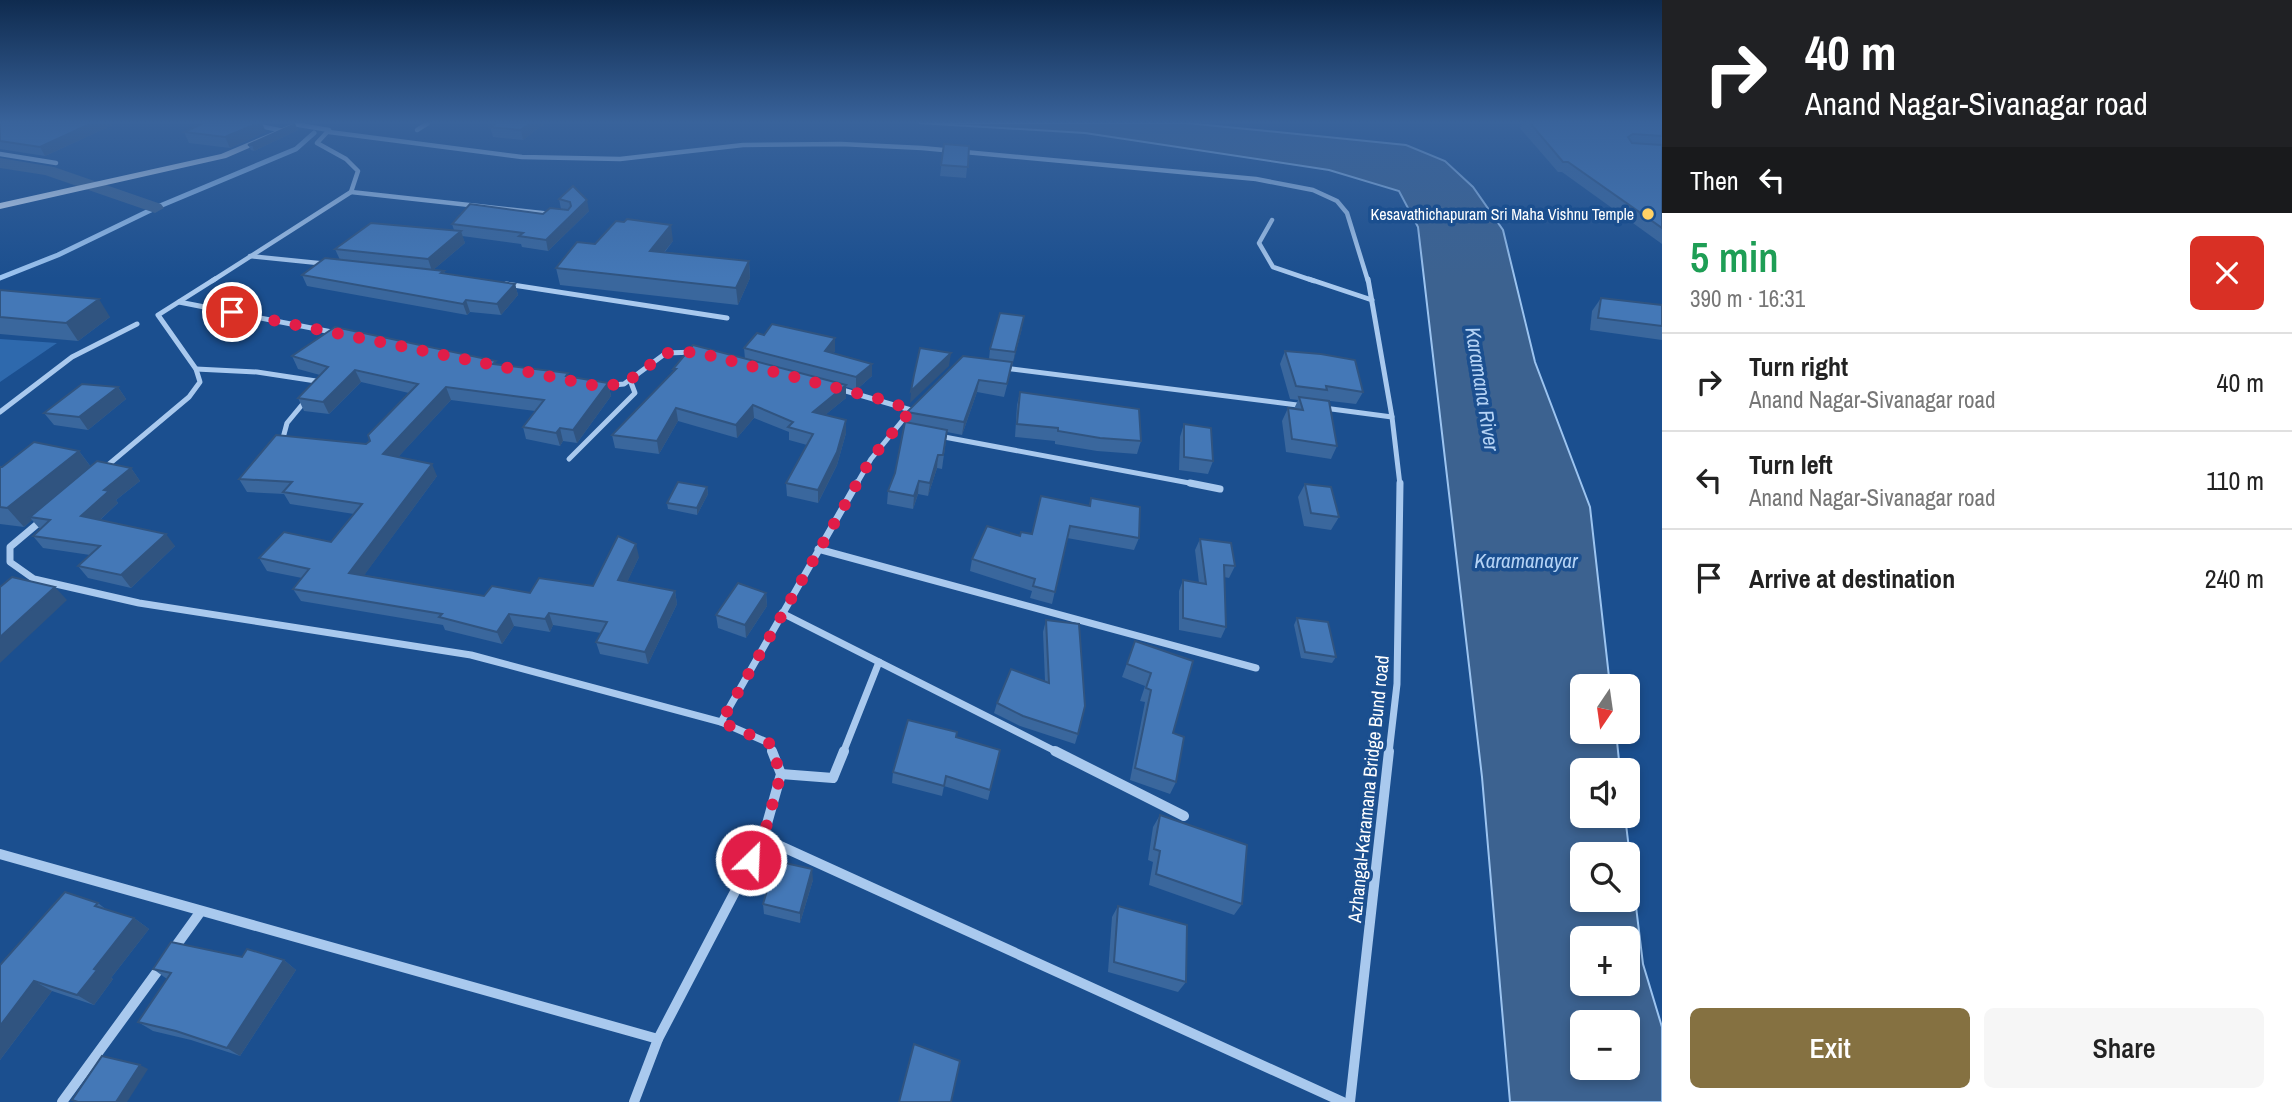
<!DOCTYPE html>
<meta charset="utf-8">
<style>
:root{--surface:#fff;--page:#f6f6f6;--text:#222;--muted:#767676;--line:#e0e0e0;--accent:#857141}
body{margin:0;font-family:"Archivo Narrow",sans-serif;background:var(--page);color:var(--text);height:100vh;display:flex;flex-direction:column;font-size:26px;white-space:nowrap}
*{box-sizing:border-box;margin:0}
p{font-size:23px;color:var(--muted)}
.icon{flex:none;width:38px;height:38px;fill:none;stroke:currentColor;stroke-width:2;stroke-linecap:round;stroke-linejoin:round}
.map{position:relative;flex:1;overflow:hidden}
.panel{display:flex;flex-direction:column;background:var(--surface);width:630px}
.panel>*{flex:none}
.top-card{background:#202124;color:#fff;overflow:hidden}
.needle{width:46px;rotate:193deg}
.buttons{position:absolute;left:1570px;top:674px;display:grid;gap:14px}
.buttons a{display:grid;place-items:center;width:70px;height:70px;border-radius:10px;background:var(--surface);box-shadow:0 4px 10px #0003;font-size:35px}
.pin{position:absolute;display:grid;place-items:center;width:60px;height:60px;color:#fff;margin:-30px;border:4px solid #fff;border-radius:50%;box-shadow:0 2px 7px #0007}
.me{position:absolute;width:77px;margin:-38px;rotate:24deg;stroke-linejoin:round;filter:drop-shadow(0 0 5px #0008)}
.turn{display:flex;align-items:center;gap:24px;height:147px;padding:0 28px;font-size:32px}
.turn .icon{width:91px;height:91px;stroke-width:2.5}
.turn b{display:block;font-size:49px;line-height:60px}
.then{display:flex;align-items:center;height:66px;padding:0 28px;background:#0003;gap:14px;font-size:26px}
.round{display:grid;place-items:center;flex:none;width:74px;height:74px;border-radius:10px;background:var(--page)}
.headline{display:flex;align-items:center;justify-content:space-between;height:119px;padding:0 28px}
h1{font-size:42px;font-weight:600;line-height:52px;color:#1e9e55}
.button{display:flex;gap:14px;margin-top:auto;padding:14px 28px}
.button a{flex:1;height:80px;border-radius:10px;background:var(--accent);color:#fff;font-size:28px;font-weight:600;line-height:80px;text-align:center}
.button a+a{background:var(--page);color:var(--text)}
ul{padding:0;list-style:none}
li{display:flex;align-items:center;gap:21px;height:98px;padding:0 28px;border-top:2px solid var(--line)}
li div{flex:1}
li b{display:block;font-size:26px}
li em{font-style:normal}
main{display:flex;flex:1;min-height:0}
.map>svg:first-child{display:block}
.green{fill:#2e69ad}
.water{fill:#3c6290;stroke:#9cc4f0;stroke-width:2;fill-rule:evenodd}
.lines{fill:none;stroke-linecap:round;stroke-linejoin:round}
.stream{stroke:#9cc4f0;stroke-width:5}
.canal{fill:#3c6290;fill-rule:evenodd}
.minor-far3{stroke:#a9c9ee;stroke-width:4.5}
.minor-far2{stroke:#a9c9ee;stroke-width:5}
.minor-far1{stroke:#a9c9ee;stroke-width:7}
.minor{stroke:#a9c9ee;stroke-width:10}
.secondary{fill:#d6e6fa;fill-rule:evenodd}
.wall{fill:#3a679d}
.shaded-wall{fill:#305480}
.building{fill:#4478b7;stroke:#305480;stroke-width:2}
.route{stroke:#e11d48;stroke-width:12;stroke-dasharray:0 21.6}
.poi-dot{fill:#ffd166;stroke:#1b4f8f;stroke-width:2.5}
.labels{text-anchor:middle;stroke-width:7;stroke-linejoin:round;paint-order:stroke}
.far-poi-label{font-size:16px;fill:#fff;stroke:#1b4f8f;text-anchor:end}
.street-label{font-size:19px;fill:#fff;stroke:#1b4f8f}
.water-label{font-size:21px;font-style:italic;fill:#b5d3f5;stroke:#1b4f8f}
</style>
<main>
<div class="map">
<svg width="1662" height="1102" viewBox="0 0 1662 1102">
<rect width="100%" height="100%" fill="#1b4f8f"/>
<polygon class="green" points="0,339 57,343 0,382"/>
<path class="water" d="M 919,123 L 1187,123 L 1406,145 L 1445,161 L 1473,187 L 1503,230 L 1535,362 L 1590,507 L 1610,686 L 1582,686 L 1582,732 L 1616,732 L 1620,770 L 1582,770 L 1582,816 L 1625,816 L 1643,964 L 1662,1027 L 1662,1102 L 1510,1102 L 1482,777 L 1418,227 L 1399,191 L 1329,170 L 1085,133 ZM 1582,854 L 1628,854 L 1628,900 L 1582,900 ZM 1582,938 L 1628,938 L 1628,984 L 1582,984 ZM 1582,1022 L 1628,1022 L 1628,1068 L 1582,1068 Z"/>
<g class="lines">
<polyline class="stream" points="0,278 58,255 155,208 296,149 314,133"/>
<polygon class="canal" points="0,158 54,167 161,204 164,208 155,213 45,175 0,168"/>
<g class="minor-far3">
<polyline points="246,123 284,131"/>
<polyline points="417,130 428,123"/>
<polyline points="329,132 522,157 620,159 743,145 841,144 922,148 1256,179 1313,190 1337,201 1347,213 1368,281"/>
<polyline points="0,154 56,163"/>
<polyline points="351,192 551,214"/>
<polyline points="1272,220 1259,243 1273,267 1314,281"/>
<polyline points="250,256 328,264"/>
<polyline points="212,281 351,192 358,171 346,159 317,143 329,130 299,125"/>
</g>
<g class="minor-far2">
<polyline points="1309,279 1372,300"/>
<polyline points="1368,279 1392,417 1400,485"/>
<polyline points="506,284 727,318"/>
<polyline points="179,302 337,333"/>
<polyline points="1004,368 1305,406"/>
<polyline points="196,369 257,372 316,381 317,388"/>
<polyline points="602,386 624,384 666,353 696,352"/>
<polyline points="839,389 911,410 871,459 856,485"/>
<polyline points="1324,408 1392,417"/>
<polyline points="0,412 72,357 137,324"/>
<polyline points="939,436 1200,485"/>
<polyline points="288,439 283,438 287,423 306,400"/>
<polyline points="569,459 635,393 630,380"/>
<polyline points="102,470 189,397 200,382 196,369 158,315 215,279"/>
</g>
<g class="minor-far1">
<polyline points="1190,483 1220,489"/>
<polyline points="42,520 10,547 10,562 34,579 139,603 471,655 721,722"/>
<polyline points="818,549 1256,668"/>
<polyline points="782,613 1059,753"/>
<polyline points="773,753 769,743 721,722 857,483"/>
<polyline points="843,753 879,662"/>
<polyline points="1389,753 1397,684 1400,483"/>
</g>
<g class="minor">
<polyline points="1055,751 1184,816"/>
<polyline points="781,774 833,778 844,751"/>
<polyline points="763,838 1343,1102"/>
<polyline points="0,854 658,1039"/>
<polyline points="173,950 201,911"/>
<polyline points="62,1102 162,965"/>
<polyline points="634,1102 658,1039 763,838 781,774 772,751"/>
<polyline points="1350,1102 1389,751"/>
</g>
<polygon class="secondary" points="294,123 306,123 226,158 0,209 0,203 221,154"/>
</g>
<g class="wall">
<polygon points="0,123 117,123 45,156 0,149"/>
<polygon points="477,123 545,123 523,140 493,137 490,127 493,125"/>
<polygon points="1522,123 1662,123 1662,244 1562,172 1558,172 1520,128"/>
<polygon points="295,124 298,130 254,151 251,150 248,145"/>
<polygon points="184,132 266,132 230,148 189,143"/>
<polygon points="944,144 969,146 966,178 940,176"/>
<polygon points="573,186 589,211 548,251 522,247 521,244 462,236 465,243 433,270 444,271 445,274 515,284 518,295 501,315 470,312 467,315 307,286 302,275 340,260 335,249 454,230 452,224 543,214 561,209 559,199"/>
<polygon points="673,241 665,252 749,261 750,278 738,305 560,285 556,268"/>
<polygon points="0,290 110,317 78,341 0,334"/>
<polygon points="1601,298 1662,305 1662,340 1590,330 1592,311"/>
<polygon points="1022,328 1004,397 977,392 962,435 947,432 942,469 937,468 928,496 918,494 913,509 887,504 888,491 895,473 906,422 907,412 989,359 990,349"/>
<polygon points="764,335 835,338 835,351 833,353 872,364 872,376 856,390 846,387 846,398 825,415 846,433 837,465 818,503 787,496 786,483 807,445 789,440 789,432 754,418 737,438 678,421 659,454 615,448 612,435 674,372 673,369 745,359 744,348"/>
<polygon points="1285,351 1363,392 1356,404 1322,400 1337,446 1331,459 1286,452 1282,421 1288,408 1294,409 1298,400 1290,399 1280,364"/>
<polygon points="292,356 498,364 608,383 611,396 577,443 563,441 560,446 526,439 523,427 535,411 451,400 398,457 437,476 364,575 484,596 530,593 593,586 639,557 627,582 675,591 677,604 648,664 600,654 596,642 601,633 553,625 550,632 514,626 502,644 445,630 443,625 301,601 293,589 302,578 267,571 259,558 331,542 354,514 290,504 284,494 247,492 239,479 366,444 409,393 361,382 329,414 304,411 298,398 320,375 298,369"/>
<polygon points="118,387 126,399 88,430 54,425 44,413"/>
<polygon points="1020,392 1141,441 1137,454 1097,451 1055,444 1055,441 1015,437 1017,405"/>
<polygon points="1184,424 1213,461 1208,474 1179,470 1180,437"/>
<polygon points="79,451 91,467 131,468 140,481 116,500 118,503 100,520 175,546 131,588 88,578 78,566 90,555 43,548 33,536 40,529 32,520 24,527 0,524 0,467"/>
<polygon points="1305,484 1339,517 1331,530 1304,526 1298,497"/>
<polygon points="707,487 708,494 697,515 668,509 667,503"/>
<polygon points="1091,498 1139,538 1134,550 1067,538 1052,604 1030,598 1032,591 970,571 972,559 1020,536 1032,534 1089,506"/>
<polygon points="1200,539 1235,566 1229,578 1224,577 1226,627 1221,638 1179,630 1179,591 1183,580 1199,583 1195,550"/>
<polygon points="766,593 767,606 746,638 718,628 716,615"/>
<polygon points="1297,618 1336,657 1332,663 1301,658 1294,625"/>
<polygon points="1046,620 1078,734 1075,744 1020,726 994,713 997,703 1045,681 1043,632"/>
<polygon points="1135,641 1193,661 1173,733 1176,782 1170,794 1130,780 1145,702 1140,701 1145,686 1122,677"/>
<polygon points="956,737 1000,750 988,800 944,786 942,796 892,783 893,772"/>
<polygon points="1160,815 1242,904 1234,915 1149,885 1153,862 1148,860 1153,827"/>
<polygon points="813,880 800,923 764,914 763,904"/>
<polygon points="98,903 107,910 134,918 149,929 111,978 113,979 94,1005 52,991 0,1060 0,965"/>
<polygon points="1118,906 1186,982 1178,992 1108,972 1112,917"/>
<polygon points="242,957 284,960 296,970 240,1056 191,1040 153,1031 138,1022 167,979 153,969"/>
</g>
<g class="shaded-wall">
<polygon points="92,123 117,123 45,156 40,147"/>
<polygon points="258,123 262,123 266,132 230,148 225,137"/>
<polygon points="530,123 545,123 523,140 521,130"/>
<polygon points="295,124 298,130 254,151 252,145"/>
<polygon points="587,200 589,211 548,251 546,240"/>
<polygon points="671,225 673,241 652,267 650,251"/>
<polygon points="461,231 465,243 432,271 428,259"/>
<polygon points="749,261 750,278 738,305 736,288"/>
<polygon points="515,284 518,295 501,315 497,304"/>
<polygon points="99,299 110,317 78,341 66,323"/>
<polygon points="466,300 470,312 467,315 463,304"/>
<polygon points="1024,316 1022,328 1013,364 1015,352"/>
<polygon points="835,338 835,351 825,364 825,351"/>
<polygon points="951,353 949,366 910,403 911,391"/>
<polygon points="872,364 872,376 856,390 856,377"/>
<polygon points="355,370 361,382 329,414 323,402"/>
<polygon points="979,380 977,392 962,435 964,422"/>
<polygon points="608,383 611,396 577,443 573,430"/>
<polygon points="846,385 846,398 813,425 813,412"/>
<polygon points="118,387 126,399 88,430 79,417"/>
<polygon points="446,387 451,400 389,467 383,454"/>
<polygon points="753,405 754,418 737,438 736,425"/>
<polygon points="676,408 678,421 659,454 657,441"/>
<polygon points="846,420 846,433 837,465 818,503 818,490"/>
<polygon points="560,428 563,441 560,446 556,433"/>
<polygon points="79,451 93,470 30,517 32,520 24,527 7,508"/>
<polygon points="938,455 937,468 928,496 930,483"/>
<polygon points="432,464 437,476 357,585 349,573"/>
<polygon points="131,468 140,481 116,500 118,503 91,528 81,516 104,490"/>
<polygon points="919,481 918,494 913,509 914,496"/>
<polygon points="707,487 708,494 697,515 697,508"/>
<polygon points="166,534 175,546 131,588 121,575"/>
<polygon points="636,544 639,557 622,593 618,580"/>
<polygon points="55,587 67,600 0,663 0,637"/>
<polygon points="675,591 677,604 648,664 645,652"/>
<polygon points="766,593 767,606 746,638 745,625"/>
<polygon points="549,613 553,625 550,632 545,619"/>
<polygon points="509,614 514,626 502,644 497,632"/>
<polygon points="812,869 813,880 800,923 800,913"/>
<polygon points="134,918 149,929 111,978 113,979 94,1005 77,995 94,969"/>
<polygon points="284,960 296,970 240,1056 227,1048"/>
<polygon points="34,981 52,991 0,1060 0,1026"/>
<polygon points="140,1065 148,1069 127,1102 116,1102"/>
</g>
<g class="building">
<polygon points="0,123 92,123 40,147 0,141"/>
<polygon points="204,123 258,123 225,137 184,132"/>
<polygon points="496,123 530,123 521,130 490,127"/>
<polygon points="1530,123 1662,123 1662,136 1633,134 1628,137 1632,143 1662,145 1662,228 1568,162 1563,162"/>
<polygon points="295,124 252,145 248,145"/>
<polygon points="944,144 969,146 968,167 941,165"/>
<polygon points="573,186 587,200 546,240 519,236 523,233 452,224 470,204 543,214 550,208 568,210 571,206 570,202 559,199"/>
<polygon points="627,219 671,225 650,251 749,261 736,288 556,268 577,242 595,244 616,221 624,222"/>
<polygon points="371,223 461,231 428,259 335,249"/>
<polygon points="325,258 444,271 441,273 515,284 497,304 466,300 463,304 302,275"/>
<polygon points="0,290 99,299 66,323 0,317"/>
<polygon points="1601,298 1662,305 1662,326 1598,318"/>
<polygon points="1000,313 1024,316 1015,352 990,349"/>
<polygon points="772,324 835,338 825,351 872,364 856,377 744,348 757,333 764,335"/>
<polygon points="335,327 496,361 493,364 568,373 566,376 608,383 573,430 560,428 556,433 523,427 544,400 446,387 383,454 432,464 349,573 484,596 492,586 530,593 539,578 593,586 618,536 636,544 618,580 675,591 645,652 596,642 607,622 549,613 545,619 509,614 497,632 439,617 442,614 293,589 309,569 259,558 284,532 331,542 362,504 283,492 292,482 239,479 276,435 366,444 370,441 368,435 418,384 355,370 323,402 298,398 328,367 292,356"/>
<polygon points="693,345 846,385 813,412 846,420 837,452 818,490 786,483 813,434 788,427 793,422 753,405 736,425 676,408 657,441 612,435 676,369 673,369"/>
<polygon points="920,348 951,353 911,391 914,375"/>
<polygon points="1285,351 1321,354 1355,360 1363,392 1326,386 1327,390 1296,386"/>
<polygon points="963,356 1012,362 1007,384 979,380 964,422 907,412"/>
<polygon points="82,384 118,387 79,417 44,413"/>
<polygon points="1020,392 1139,409 1141,441 1100,438 1058,431 1058,428 1017,424"/>
<polygon points="1299,397 1329,401 1337,446 1292,439 1288,408 1303,410"/>
<polygon points="905,422 947,430 943,455 938,455 930,483 919,481 914,496 888,491 895,473"/>
<polygon points="1184,424 1211,428 1213,461 1184,457"/>
<polygon points="34,442 79,451 7,508 0,507 0,467 2,467"/>
<polygon points="97,461 131,468 104,490 109,491 81,516 166,534 121,575 78,566 100,546 33,536 50,520 30,517"/>
<polygon points="678,482 707,487 697,508 667,503"/>
<polygon points="1305,484 1331,487 1339,517 1311,513"/>
<polygon points="1041,496 1090,506 1091,498 1140,507 1139,538 1070,526 1055,592 1033,586 1035,579 972,559 987,526 1020,536 1021,532 1032,534"/>
<polygon points="1200,539 1231,543 1235,566 1224,565 1226,627 1183,618 1183,580 1206,584"/>
<polygon points="12,577 55,587 0,637 0,587"/>
<polygon points="738,583 766,593 745,625 716,615"/>
<polygon points="1297,618 1328,622 1336,657 1305,652"/>
<polygon points="1046,620 1079,624 1085,706 1078,734 1023,716 997,703 1011,669 1049,683"/>
<polygon points="1135,641 1193,661 1173,733 1184,737 1176,782 1135,768 1151,690 1146,688 1151,673 1127,664"/>
<polygon points="908,720 957,732 956,737 1000,750 990,790 946,776 944,786 893,772"/>
<polygon points="1160,815 1247,845 1242,904 1156,874 1160,851 1154,849"/>
<polygon points="776,861 812,869 800,913 763,904"/>
<polygon points="65,892 98,903 95,906 134,918 94,969 97,970 77,995 34,981 0,1026 0,965"/>
<polygon points="1118,906 1187,925 1186,982 1114,962"/>
<polygon points="171,942 242,957 247,949 284,960 227,1048 176,1031 138,1022 171,973 153,969"/>
<polygon points="914,1044 960,1061 951,1102 899,1102"/>
<polygon points="102,1056 140,1065 116,1102 78,1102 72,1100"/>
</g>
<linearGradient id="sky" x2="0" y2="1"><stop stop-color="#0f2b4f"/><stop offset="0.44" stop-color="#39639b"/><stop offset="1" stop-color="#39639b" stop-opacity="0"/></linearGradient>
<rect width="1662" height="278" fill="url(#sky)"/>
<g class="lines">
<polyline class="route" points="232,312 597,386 624,384 666,353 696,352 884,400 911,410 871,459 721,722 769,743 781,774 763,838 751,860"/>
</g>
<circle class="poi-dot" cx="1648" cy="214" r="7"/>
<g class="labels">
<g class="far-poi-label">
<text x="1634" y="220">Kesavathichapuram Sri Maha Vishnu Temple</text>
</g>
<g class="street-label">
<text transform="translate(1368 789) rotate(-84)" y="7">Azhangal-Karamana Bridge Bund road</text>
</g>
<g class="water-label">
<text transform="translate(1482 389) rotate(81)" y="7">Karamana River</text>
<text x="1526" y="568">Karamanayar</text>
</g>
</g>
</svg>
<div class="buttons">
<a><svg class="needle" viewBox="-14 -14 28 28"><path d="M0-13l5 13h-10z" fill="#e53935"/><path d="M0 13l5-13h-10z" fill="#767676"/></svg></a>
<a><svg class="icon" aria-label="sound" viewBox="0 0 24 24"><path d="M4 9h4l5-4v14l-5-4H4zM17 9q2 3 0 6"/></svg></a>
<a><svg class="icon" aria-label="search" viewBox="0 0 24 24"><circle cx="10" cy="10" r="6"/><path d="M15 15l6 6"/></svg></a>
<a>+</a>
<a>−</a>
</div>
<div class="pin" style="left:232px;top:312px;background:#d93025"><svg class="icon" aria-label="arrive" viewBox="0 0 24 24"><path d="M6 21V4h12l-3 4 3 4H6"/></svg></div>
<svg class="me" style="left:751px;top:860px" viewBox="-20 -20 40 40"><circle r="17" fill="#e11d48" stroke="#fff" stroke-width="3"/><path d="M0-11L8 9 0 5-8 9z" fill="#fff"/></svg>
</div>
<section class="panel">
<div class="top-card">
<div class="turn"><svg class="icon" aria-label="right" viewBox="0 0 24 24"><path d="M7 20v-9h11M14 6l5 5-5 5"/></svg><div><b>40 m</b>Anand Nagar-Sivanagar road</div></div>
<div class="then">Then<svg class="icon" aria-label="left" viewBox="0 0 24 24"><path d="M17 20v-9H6M10 6l-5 5 5 5"/></svg></div>
</div>
<div class="headline"><div><h1>5 min</h1><p>390 m · 16:31</p></div><a class="round" style="background:#d93025;color:#fff"><svg class="icon" aria-label="close" viewBox="0 0 24 24"><path d="M6 6l12 12M18 6L6 18"/></svg></a></div>
<ul>
<li><svg class="icon" aria-label="right" viewBox="0 0 24 24"><path d="M7 20v-9h11M14 6l5 5-5 5"/></svg><div><b>Turn right</b><p>Anand Nagar-Sivanagar road</p></div><em>40 m</em></li>
<li><svg class="icon" aria-label="left" viewBox="0 0 24 24"><path d="M17 20v-9H6M10 6l-5 5 5 5"/></svg><div><b>Turn left</b><p>Anand Nagar-Sivanagar road</p></div><em>110 m</em></li>
<li><svg class="icon" aria-label="arrive" viewBox="0 0 24 24"><path d="M6 21V4h12l-3 4 3 4H6"/></svg><div><b>Arrive at destination</b></div><em>240 m</em></li>
</ul>
<div class="button"><a>Exit</a><a>Share</a></div>
</section>
</main>
